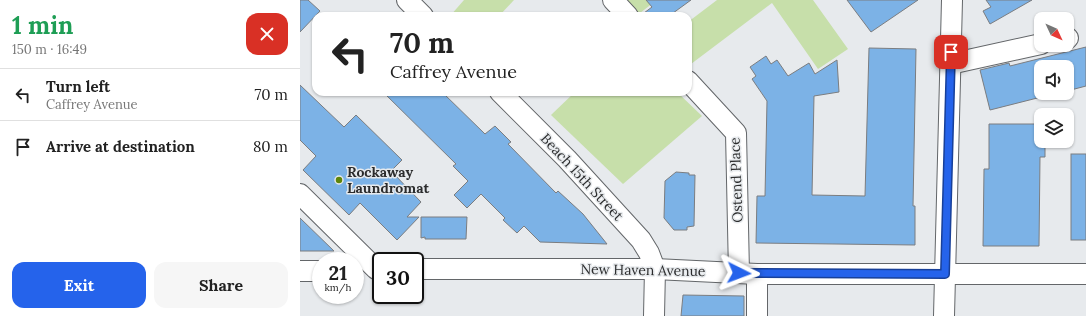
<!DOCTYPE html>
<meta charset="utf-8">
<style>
:root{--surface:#fff;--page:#f6f6f6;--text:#222;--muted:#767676;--line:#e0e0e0;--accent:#2563eb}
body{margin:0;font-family:Lora,serif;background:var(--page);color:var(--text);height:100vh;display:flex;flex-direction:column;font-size:15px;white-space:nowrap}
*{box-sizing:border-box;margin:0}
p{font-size:13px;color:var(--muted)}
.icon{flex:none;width:22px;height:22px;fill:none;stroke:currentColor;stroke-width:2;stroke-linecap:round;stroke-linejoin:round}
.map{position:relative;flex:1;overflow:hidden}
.side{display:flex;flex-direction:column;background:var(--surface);width:300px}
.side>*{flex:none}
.banner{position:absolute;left:12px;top:12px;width:380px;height:84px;border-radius:12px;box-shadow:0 1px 3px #0004;background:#fff;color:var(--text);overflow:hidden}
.needle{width:26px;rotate:134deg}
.buttons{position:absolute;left:734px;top:12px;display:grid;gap:8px}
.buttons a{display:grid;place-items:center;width:40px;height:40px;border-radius:8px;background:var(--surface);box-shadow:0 1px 3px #0004;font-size:20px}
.speed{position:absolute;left:12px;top:252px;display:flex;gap:8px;font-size:20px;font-weight:700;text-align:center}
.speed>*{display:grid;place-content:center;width:52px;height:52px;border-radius:50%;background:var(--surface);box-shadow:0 1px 3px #0004;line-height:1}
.speed small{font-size:10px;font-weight:400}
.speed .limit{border:2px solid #111;border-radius:6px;background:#fff;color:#111}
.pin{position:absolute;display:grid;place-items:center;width:34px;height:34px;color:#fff;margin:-17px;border-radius:8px;box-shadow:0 2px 6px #0006}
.me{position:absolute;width:44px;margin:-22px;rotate:93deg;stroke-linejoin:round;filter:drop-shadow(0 0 3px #0008)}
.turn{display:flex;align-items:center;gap:14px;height:84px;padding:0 12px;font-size:18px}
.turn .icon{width:52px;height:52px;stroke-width:2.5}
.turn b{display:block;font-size:28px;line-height:34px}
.round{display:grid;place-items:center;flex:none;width:42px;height:42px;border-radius:12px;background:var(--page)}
.headline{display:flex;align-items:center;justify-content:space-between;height:68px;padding:0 12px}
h1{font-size:24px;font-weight:800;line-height:30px;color:#1e9e55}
.action{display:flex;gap:8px;margin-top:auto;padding:8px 12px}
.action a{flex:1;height:46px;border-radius:12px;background:var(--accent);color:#fff;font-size:16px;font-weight:800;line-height:46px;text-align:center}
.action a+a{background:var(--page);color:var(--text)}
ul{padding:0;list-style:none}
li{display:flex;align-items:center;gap:12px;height:52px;padding:0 12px;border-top:1px solid var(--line)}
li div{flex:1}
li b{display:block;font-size:15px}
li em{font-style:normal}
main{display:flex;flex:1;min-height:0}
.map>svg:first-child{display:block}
.green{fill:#c7dfaa}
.building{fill:#7cb2e6;stroke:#7b7d80}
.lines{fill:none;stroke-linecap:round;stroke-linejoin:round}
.minor-casing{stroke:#636669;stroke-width:22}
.minor{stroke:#fff;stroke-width:20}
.route-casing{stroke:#184099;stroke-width:10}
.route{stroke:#2563eb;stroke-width:7}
.poi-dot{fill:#5f850a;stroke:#e7eaed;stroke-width:1.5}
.labels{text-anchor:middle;stroke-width:3;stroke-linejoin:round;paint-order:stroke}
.poi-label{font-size:14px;font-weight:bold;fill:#2b2c2d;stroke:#e7eaed;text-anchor:start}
.street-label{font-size:14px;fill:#2b2c2d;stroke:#e7eaed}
</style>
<main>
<section class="side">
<div class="headline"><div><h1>1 min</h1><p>150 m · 16:49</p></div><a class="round" style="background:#d93025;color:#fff"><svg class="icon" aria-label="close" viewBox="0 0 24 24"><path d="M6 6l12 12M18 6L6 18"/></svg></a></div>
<ul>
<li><svg class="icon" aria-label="left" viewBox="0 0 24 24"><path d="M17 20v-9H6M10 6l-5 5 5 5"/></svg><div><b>Turn left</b><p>Caffrey Avenue</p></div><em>70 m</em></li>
<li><svg class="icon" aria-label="arrive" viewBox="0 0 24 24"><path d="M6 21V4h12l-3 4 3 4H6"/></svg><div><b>Arrive at destination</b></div><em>80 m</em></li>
</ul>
<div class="action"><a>Exit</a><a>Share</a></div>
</section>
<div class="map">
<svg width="786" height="316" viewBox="0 0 786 316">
<rect width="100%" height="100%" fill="#e7eaed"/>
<g class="green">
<polygon points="164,0 214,0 199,16 150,16"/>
<polygon points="321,0 357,0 336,16"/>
<polygon points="417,0 513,0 548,49 518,69 472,3 391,64 388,61 388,22"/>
<polygon points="275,92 377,92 402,116 323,184 251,115"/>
</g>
<g class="building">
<polygon points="0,0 8,0 20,11 0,32"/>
<polygon points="346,0 391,0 369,16 340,16 352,7"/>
<polygon points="547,0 618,0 571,32"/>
<polygon points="686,0 732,0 690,24 683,11 691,7"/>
<polygon points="786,47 786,86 767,91 767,67 741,67 741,93 757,93 690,110 680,70 709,63 710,66"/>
<polygon points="569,48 616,49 613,206 615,206 615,245 456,243 457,196 465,196 467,101 452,79 456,76 450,67 466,56 471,64 477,60 488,76 509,63 515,74 537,60 539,92 514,96 512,195 565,196"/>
<polygon points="0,85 44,127 56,115 102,160 91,171 121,202 107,217 119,217 97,240 60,203 49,215 3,170 16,156 0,140"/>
<polygon points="83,92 142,92 185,134 195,126 211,142 208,144 256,193 258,191 283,214 307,244 240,242 224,226 217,233 203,220 205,218 181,194 167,208 154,195 168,181 153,166 156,164"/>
<polygon points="689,124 741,124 741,141 745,141 745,157 740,157 739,246 683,246 684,169 689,169"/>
<rect x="771" y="154" width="15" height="86"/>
<polygon points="376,172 389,173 389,175 395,175 394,226 387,227 387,230 374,230 364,218 365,181"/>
<polygon points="121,217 167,217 166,239 125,239 125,237 121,238"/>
<polygon points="0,218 34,251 0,251"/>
<polygon points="383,295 444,296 444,316 381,316"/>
</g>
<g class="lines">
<defs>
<g id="minor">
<polyline points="107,0 123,16"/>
<polyline points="313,0 328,16"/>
<polyline points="767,39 768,38"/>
<polyline points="650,64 741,44"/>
<polyline points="388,81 436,133 439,273"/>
<polyline points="200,92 267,159 341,240 349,253 355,269 354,316"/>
<polyline points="0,194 76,269"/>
<polyline points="115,269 355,269 457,274 786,274"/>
<polyline points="0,271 21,271"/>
<polyline points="457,274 457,316"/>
<polyline points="644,316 652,0"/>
</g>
</defs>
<use href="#minor" class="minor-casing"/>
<use href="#minor" class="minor"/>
</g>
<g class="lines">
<defs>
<polyline id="route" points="439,273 645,274 651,52"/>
</defs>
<use href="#route" class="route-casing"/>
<use href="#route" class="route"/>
</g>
<circle class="poi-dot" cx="39" cy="180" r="4"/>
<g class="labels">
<g class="poi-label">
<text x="47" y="177">Rockaway<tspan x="47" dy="16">Laundromat</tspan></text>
</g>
<g class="street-label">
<text transform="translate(282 177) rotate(47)" y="5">Beach 15th Street</text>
<text transform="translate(436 180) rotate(-92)" y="5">Ostend Place</text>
<text transform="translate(343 270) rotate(1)" y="5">New Haven Avenue</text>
</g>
</g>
</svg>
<div class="buttons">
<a><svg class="needle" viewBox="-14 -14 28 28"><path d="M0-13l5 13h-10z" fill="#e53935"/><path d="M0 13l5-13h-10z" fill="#767676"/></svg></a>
<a><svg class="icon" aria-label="sound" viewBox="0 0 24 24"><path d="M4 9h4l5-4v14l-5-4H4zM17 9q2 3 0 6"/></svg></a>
<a><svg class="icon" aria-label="layers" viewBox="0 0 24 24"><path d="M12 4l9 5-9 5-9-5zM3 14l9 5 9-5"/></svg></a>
</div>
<div class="speed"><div>21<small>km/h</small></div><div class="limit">30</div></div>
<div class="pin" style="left:651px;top:52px;background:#d93025"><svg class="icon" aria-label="arrive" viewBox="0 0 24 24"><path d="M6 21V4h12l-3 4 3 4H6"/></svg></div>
<svg class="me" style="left:439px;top:273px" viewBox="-20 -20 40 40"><path d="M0-17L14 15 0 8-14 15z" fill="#2563eb" stroke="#fff" stroke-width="4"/></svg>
<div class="banner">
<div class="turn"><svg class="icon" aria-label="left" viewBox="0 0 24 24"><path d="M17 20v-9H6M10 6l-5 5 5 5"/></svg><div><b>70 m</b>Caffrey Avenue</div></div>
</div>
</div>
</main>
